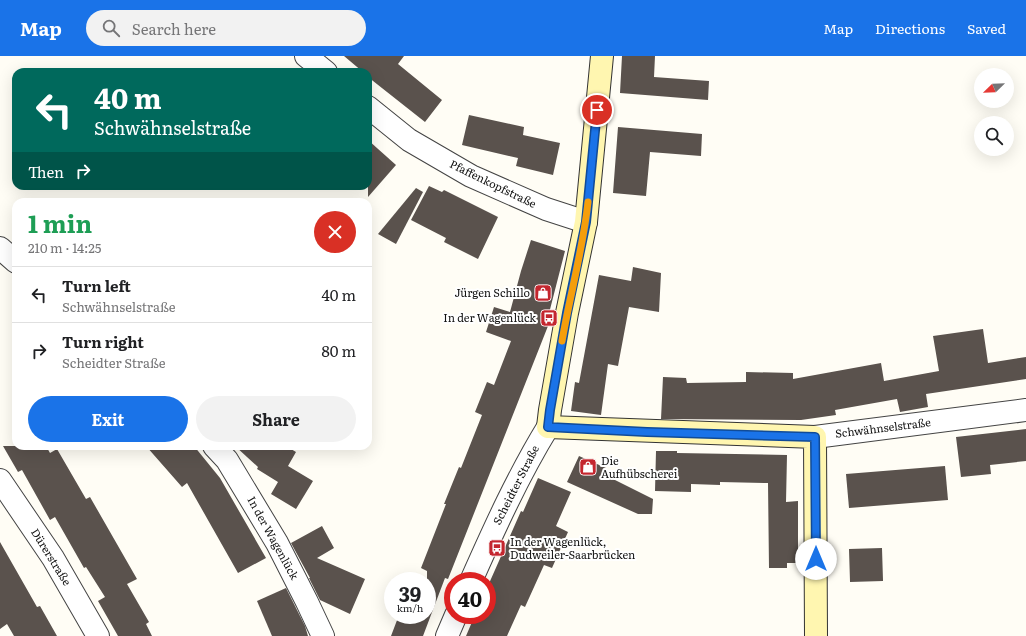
<!DOCTYPE html>
<meta charset="utf-8">
<style>
:root{--surface:#fff;--page:#f2f2f2;--text:#202124;--muted:#757577;--line:#e0e0e0;--accent:#1a73e8}
body{margin:0;font-family:Literata,serif;background:var(--page);color:var(--text);height:100vh;display:flex;flex-direction:column;font-size:15px;white-space:nowrap}
*{box-sizing:border-box;margin:0}
p{font-size:13px;color:var(--muted)}
.icon{flex:none;width:22px;height:22px;fill:none;stroke:currentColor;stroke-width:2;stroke-linecap:round;stroke-linejoin:round}
.map{position:relative;flex:1;overflow:hidden}
.panel{position:absolute;left:12px;top:142px;width:360px;height:252px;display:flex;flex-direction:column;background:var(--surface);border-radius:12px;box-shadow:0 4px 16px #0002}
.panel>*{flex:none}
.banner{position:absolute;left:12px;top:12px;width:360px;height:122px;border-radius:12px;box-shadow:0 4px 16px #0002;background:#00695c;color:#fff;overflow:hidden}
.needle{width:26px;rotate:247deg}
.controls{position:absolute;left:974px;top:12px;display:grid;gap:8px}
.controls a{display:grid;place-items:center;width:40px;height:40px;border-radius:50%;background:var(--surface);box-shadow:0 4px 16px #0002;font-size:20px}
.speed{position:absolute;left:384px;top:516px;display:flex;gap:8px;font-size:20px;font-weight:700;text-align:center}
.speed>*{display:grid;place-content:center;width:52px;height:52px;border-radius:50%;background:var(--surface);box-shadow:0 4px 16px #0002;line-height:1}
.speed small{font-size:10px;font-weight:400}
.speed .limit{border:6px solid #d22;background:#fff;color:#111}
.pin{position:absolute;display:grid;place-items:center;width:34px;height:34px;color:#fff;margin:-17px;border:2px solid #fff;border-radius:50%;box-shadow:0 1px 4px #0007}
.me{position:absolute;width:44px;margin:-22px;rotate:0deg;stroke-linejoin:round;filter:drop-shadow(0 0 3px #0008)}
.turn{display:flex;align-items:center;gap:14px;height:84px;padding:0 16px;font-size:18px}
.turn .icon{width:52px;height:52px;stroke-width:2.5}
.turn b{display:block;font-size:28px;line-height:34px}
.then{display:flex;align-items:center;height:38px;padding:0 16px;background:#0003;gap:8px;font-size:15px}
.round{display:grid;place-items:center;flex:none;width:42px;height:42px;border-radius:21px;background:var(--page)}
.head{display:flex;align-items:center;justify-content:space-between;height:68px;padding:0 16px}
h1{font-size:24px;font-weight:700;line-height:30px;color:#1e9e55}
.button{display:flex;gap:8px;margin-top:auto;padding:8px 16px}
.button a{flex:1;height:46px;border-radius:24px;background:var(--accent);color:#fff;font-size:16px;font-weight:700;line-height:46px;text-align:center}
.button a+a{background:var(--page);color:var(--text)}
ul{padding:0;list-style:none}
li{display:flex;align-items:center;gap:12px;height:56px;padding:0 16px;border-top:1px solid var(--line)}
li div{flex:1}
li b{display:block;font-size:15px}
li em{font-style:normal}
header{display:flex;align-items:center;gap:24px;box-sizing:border-box;height:56px;padding:0 20px;background:var(--accent);color:#fff}
header strong{font-size:19px}
nav{display:flex;gap:22px;margin-inline-start:auto;font-size:14px}
.search{width:280px;height:36px;background:var(--page);display:flex;align-items:center;gap:10px;box-sizing:border-box;padding:0 14px;border-radius:22px;color:var(--muted);font-size:15px}
.map>svg:first-child{display:block}
.building{fill:#5a524d}
.lines{fill:none;stroke-linecap:round;stroke-linejoin:round}
.street-casing{stroke:#444;stroke-width:24}
.secondary-casing{stroke:#333;stroke-width:24}
.street{stroke:#fff;stroke-width:22}
.secondary{stroke:#fff6b0;stroke-width:22}
.route-casing{stroke:#114b97;stroke-width:10}
.route{stroke:#1a73e8;stroke-width:7}
.slow{stroke:#f59e0b;stroke-width:7}
.labels{text-anchor:middle;stroke-width:4;stroke-linejoin:round;paint-order:stroke}
.street-label{font-size:11px;fill:#111;stroke:#fff}
.poi-label{font-size:11px;fill:#111;stroke:#fff;text-anchor:end}
</style>
<header>
<strong>Map</strong>
<div class="search"><svg class="icon" aria-label="search" viewBox="0 0 24 24"><circle cx="10" cy="10" r="6"/><path d="M15 15l6 6"/></svg>Search here</div>
<nav><a>Map</a><a>Directions</a><a>Saved</a></nav>
</header>
<div class="map">
<svg width="1026" height="580" viewBox="0 0 1026 580">
<rect width="100%" height="100%" fill="#fffdf5"/>
<g class="building">
<polygon points="344,0 404,0 398,8 442,44 425,66 368,21 368,16 363,16"/>
<polygon points="622,0 655,0 654,21 709,25 708,44 620,37"/>
<polygon points="469,59 524,71 523,79 560,87 553,119 516,110 518,102 462,89"/>
<polygon points="618,71 702,78 701,100 650,96 646,140 613,137"/>
<polygon points="368,84 396,109 368,141"/>
<polygon points="429,130 442,136 444,134 498,161 478,203 444,186 446,182 411,164"/>
<polygon points="416,132 423,136 396,188 378,178"/>
<polygon points="531,184 565,195 546,269 548,270 454,508 448,523 445,522 423,580 391,580 399,559 427,559 427,515 421,512 446,448 444,448 459,411 461,412 482,359 475,356 487,326 494,329 511,285 486,276 494,251 510,256 521,215"/>
<polygon points="633,211 661,217 659,256 629,251 618,310 608,308 601,359 571,355 575,326 579,327 599,219 631,225"/>
<polygon points="983,273 988,307 1026,301 1026,323 926,338 928,351 900,356 897,343 835,354 836,359 801,364 661,363 663,321 686,322 687,327 746,326 746,316 793,317 793,323 881,307 884,325 939,315 933,280"/>
<polygon points="1026,373 1026,405 990,409 991,418 961,421 956,381"/>
<polygon points="3,390 46,390 50,397 57,393 86,443 90,441 137,523 127,528 149,566 146,568 152,580 118,580 98,545 105,541 86,511 84,512 55,461 50,464 22,414 18,416"/>
<polygon points="146,390 194,390 220,422 266,502 238,517 187,427 182,431"/>
<polygon points="235,390 286,390 296,396 288,410 313,425 296,453 271,438 278,426 257,413 258,411"/>
<polygon points="656,395 677,395 677,397 787,399 786,446 798,445 798,507 787,507 787,512 769,512 768,427 720,426 720,429 691,428 691,436 655,435"/>
<polygon points="579,400 606,412 603,418 653,443 652,458 638,458 567,426"/>
<polygon points="945,410 948,444 849,452 846,418"/>
<polygon points="538,422 571,436 556,470 568,476 552,512 544,509 525,551 521,549 507,580 466,580 475,559 487,559 487,532 521,455 523,456"/>
<polygon points="322,470 334,492 317,502 365,523 350,558 320,544 309,522 310,522 291,487"/>
<polygon points="0,486 37,551 40,550 57,580 14,580 7,568 0,573"/>
<polygon points="882,492 883,525 850,526 849,493"/>
<polygon points="286,532 305,570 308,580 272,580 257,545"/>
</g>
<g class="lines">
<defs>
<g id="street">
<polyline points="306,0 326,16"/>
<polyline points="368,51 409,84 471,120 546,153 586,166"/>
<polyline points="0,192 16,206"/>
<polyline points="815,381 1026,354"/>
<polyline points="214,390 227,404 277,487 307,546 323,580"/>
<polyline points="0,424 53,502 98,580"/>
<path d="M 471,525 C 494,473 518,420 548,371"/>
<polyline points="447,580 456,559"/>
</g>
<polyline id="secondary" points="602,0 586,166 567,257 550,354 548,371 815,381 816,580"/>
</defs>
<use href="#street" class="street-casing"/>
<use href="#secondary" class="secondary-casing"/>
<use href="#street" class="street"/>
<use href="#secondary" class="secondary"/>
</g>
<g class="lines">
<defs>
<polyline id="route" points="597,54 586,166 567,257 550,354 548,371 647,376 815,381 816,503"/>
</defs>
<use href="#route" class="route-casing"/>
<use href="#route" class="route"/>
<path class="slow" d="M 562,285 C 570,239 583,193 588,146"/>
</g>
<defs>
<symbol id="shop-square" viewBox="-11 -11 22 22"><rect x="-9" y="-9" width="18" height="18" rx="4" fill="#c4262e" stroke="#fff"/><path d="M-5-2.5h2.3a2.7 3.5 0 0 1 5.4 0H5L5.5 6h-11ZM-1.5-2.5h3a1.5 2.3 0 0 0-3 0Z" fill="#fff"/></symbol>
<symbol id="bus-square" viewBox="-11 -11 22 22"><rect x="-9" y="-9" width="18" height="18" rx="4" fill="#c4262e" stroke="#fff"/><path d="M-5-6H5V4H4V6H2V4H-2V6H-4V4H-5ZM-3.5-4V0h7V-4ZM-3.5 1.2v1.5H-2V1.2ZM2 1.2v1.5H3.5V1.2Z" fill="#fff"/></symbol>
</defs>
<g fill-rule="evenodd">
<use href="#shop-square" x="533" y="227" width="20" height="20"/>
<use href="#bus-square" x="539" y="252" width="20" height="20"/>
<use href="#shop-square" x="578" y="401" width="20" height="20"/>
<use href="#bus-square" x="487" y="482" width="20" height="20"/>
</g>
<g class="labels">
<g class="street-label">
<text transform="translate(493 128) rotate(26)" y="4">Pfaffenkopfstraße</text>
<text transform="translate(883 372) rotate(-7)" y="4">Schwähnselstraße</text>
<text transform="translate(516 429) rotate(-63)" y="4">Scheidter Straße</text>
<text transform="translate(273 482) rotate(61)" y="4">In der Wagenlück</text>
<text transform="translate(51 501) rotate(58)" y="4">Dürerstraße</text>
</g>
<g class="poi-label">
<text x="530" y="241">Jürgen Schillo</text>
<text x="536" y="266">In der Wagenlück</text>
<text x="601" y="409" text-anchor="start">Die<tspan x="601" dy="13">Aufhübscherei</tspan></text>
<text x="510" y="490" text-anchor="start">In der Wagenlück,<tspan x="510" dy="13">Dudweiler-Saarbrücken</tspan></text>
</g>
</g>
</svg>
<div class="controls">
<a><svg class="needle" viewBox="-14 -14 28 28"><path d="M0-13l5 13h-10z" fill="#e53935"/><path d="M0 13l5-13h-10z" fill="#757577"/></svg></a>
<a><svg class="icon" aria-label="search" viewBox="0 0 24 24"><circle cx="10" cy="10" r="6"/><path d="M15 15l6 6"/></svg></a>
</div>
<div class="speed"><div>39<small>km/h</small></div><div class="limit">40</div></div>
<div class="pin" style="left:597px;top:54px;background:#d93025"><svg class="icon" aria-label="arrive" viewBox="0 0 24 24"><path d="M6 21V4h12l-3 4 3 4H6"/></svg></div>
<svg class="me" style="left:816px;top:503px" viewBox="-20 -20 40 40"><circle r="19" fill="#fff"/><path d="M0-13L10 11 0 6-10 11z" fill="#1a73e8"/></svg>
<div class="banner">
<div class="turn"><svg class="icon" aria-label="left" viewBox="0 0 24 24"><path d="M17 20v-9H6M10 6l-5 5 5 5"/></svg><div><b>40 m</b>Schwähnselstraße</div></div>
<div class="then">Then<svg class="icon" aria-label="right" viewBox="0 0 24 24"><path d="M7 20v-9h11M14 6l5 5-5 5"/></svg></div>
</div>
<section class="panel">
<div class="head"><div><h1>1 min</h1><p>210 m · 14:25</p></div><a class="round" style="background:#d93025;color:#fff"><svg class="icon" aria-label="close" viewBox="0 0 24 24"><path d="M6 6l12 12M18 6L6 18"/></svg></a></div>
<ul>
<li><svg class="icon" aria-label="left" viewBox="0 0 24 24"><path d="M17 20v-9H6M10 6l-5 5 5 5"/></svg><div><b>Turn left</b><p>Schwähnselstraße</p></div><em>40 m</em></li>
<li><svg class="icon" aria-label="right" viewBox="0 0 24 24"><path d="M7 20v-9h11M14 6l5 5-5 5"/></svg><div><b>Turn right</b><p>Scheidter Straße</p></div><em>80 m</em></li>
</ul>
<div class="button"><a>Exit</a><a>Share</a></div>
</section>
</div>
